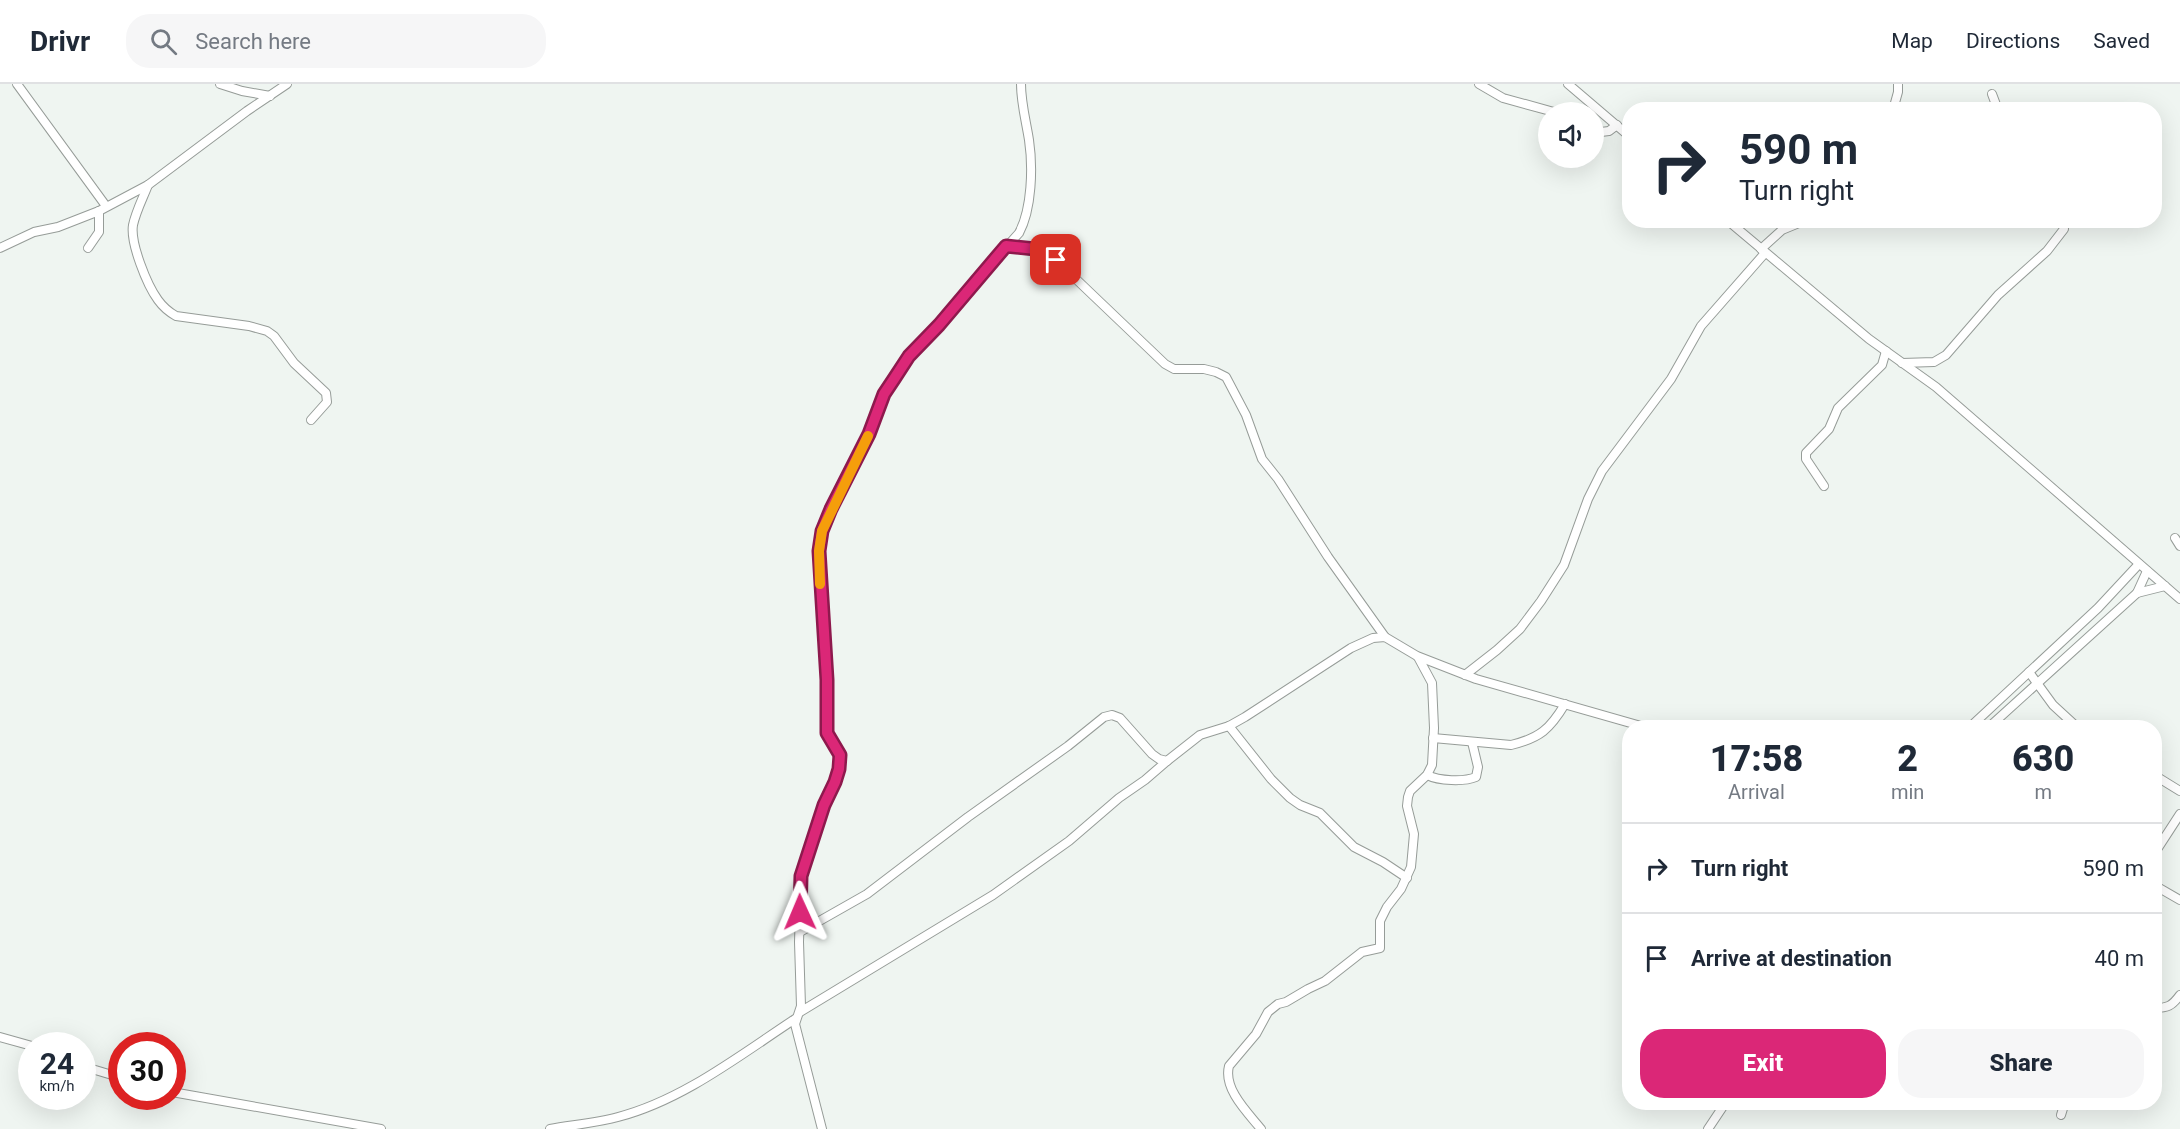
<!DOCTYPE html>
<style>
:root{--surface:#fff;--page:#f6f6f7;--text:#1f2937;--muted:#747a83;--line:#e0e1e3;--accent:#db2777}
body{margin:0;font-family:Roboto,sans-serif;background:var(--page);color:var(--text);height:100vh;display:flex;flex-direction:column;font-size:22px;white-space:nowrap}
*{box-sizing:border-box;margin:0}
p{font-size:20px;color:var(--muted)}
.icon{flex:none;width:33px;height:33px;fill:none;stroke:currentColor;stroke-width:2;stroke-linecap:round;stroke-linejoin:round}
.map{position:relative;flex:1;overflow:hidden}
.panel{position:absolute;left:1622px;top:636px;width:540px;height:390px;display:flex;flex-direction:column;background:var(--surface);border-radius:24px;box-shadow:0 6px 24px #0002}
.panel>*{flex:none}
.guide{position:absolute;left:1622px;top:18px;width:540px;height:126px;border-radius:24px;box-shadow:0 6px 24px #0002;background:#fff;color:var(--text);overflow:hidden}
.buttons{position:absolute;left:1538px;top:18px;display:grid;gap:12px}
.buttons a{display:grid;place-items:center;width:66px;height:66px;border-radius:50%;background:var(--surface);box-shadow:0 6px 24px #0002;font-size:30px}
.speed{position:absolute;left:18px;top:948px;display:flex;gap:12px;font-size:30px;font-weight:700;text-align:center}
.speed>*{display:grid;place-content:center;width:78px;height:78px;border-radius:50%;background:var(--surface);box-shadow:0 6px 24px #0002;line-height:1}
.speed small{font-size:15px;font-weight:400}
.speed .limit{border:9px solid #d22;background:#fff;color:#111}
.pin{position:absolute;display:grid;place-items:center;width:51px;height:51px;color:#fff;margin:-26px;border-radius:12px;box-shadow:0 3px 9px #0006}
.me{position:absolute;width:66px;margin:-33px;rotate:359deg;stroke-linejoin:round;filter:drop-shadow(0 0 4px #0008)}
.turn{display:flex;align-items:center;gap:21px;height:126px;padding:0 18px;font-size:27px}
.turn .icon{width:78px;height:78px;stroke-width:2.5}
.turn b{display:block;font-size:42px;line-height:51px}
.eta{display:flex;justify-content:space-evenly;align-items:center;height:102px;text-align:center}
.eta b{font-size:36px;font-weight:800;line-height:42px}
.primary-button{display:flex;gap:12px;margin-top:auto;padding:12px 18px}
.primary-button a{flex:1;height:69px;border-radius:24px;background:var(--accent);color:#fff;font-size:24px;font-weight:800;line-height:69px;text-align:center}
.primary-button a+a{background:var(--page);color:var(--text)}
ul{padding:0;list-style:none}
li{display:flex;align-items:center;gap:18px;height:90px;padding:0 18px;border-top:2px solid var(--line)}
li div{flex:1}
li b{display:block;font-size:22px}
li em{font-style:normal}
header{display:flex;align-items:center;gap:36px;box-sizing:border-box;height:84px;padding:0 30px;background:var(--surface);border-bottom:2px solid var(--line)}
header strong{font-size:28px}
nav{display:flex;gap:33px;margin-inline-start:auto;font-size:21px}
.search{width:420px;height:54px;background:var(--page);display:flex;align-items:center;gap:15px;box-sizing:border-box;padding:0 21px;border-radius:24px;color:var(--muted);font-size:22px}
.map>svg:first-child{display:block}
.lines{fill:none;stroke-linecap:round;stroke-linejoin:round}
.minor-casing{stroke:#969c98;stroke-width:10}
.minor{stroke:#fff;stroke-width:8}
.route-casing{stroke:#8e194d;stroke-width:15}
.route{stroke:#db2777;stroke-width:10}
.slow{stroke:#f59e0b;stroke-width:10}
</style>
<header>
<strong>Drivr</strong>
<div class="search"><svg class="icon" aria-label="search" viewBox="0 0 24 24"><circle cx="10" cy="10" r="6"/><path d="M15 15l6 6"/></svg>Search here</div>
<nav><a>Map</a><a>Directions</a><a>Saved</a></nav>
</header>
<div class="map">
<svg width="2180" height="1045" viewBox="0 0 2180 1045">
<rect width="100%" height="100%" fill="#eff5f1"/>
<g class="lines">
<defs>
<g id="minor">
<polyline points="17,0 106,122"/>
<polyline points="220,0 242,7 270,12"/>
<polyline points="1479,0 1503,14 1554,28"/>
<polyline points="1568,0 1629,52"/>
<polyline points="1992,10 1998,26"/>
<polyline points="1893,26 1898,8 1898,0"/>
<polyline points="1593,49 1609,47 1617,41"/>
<path d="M 148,101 C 143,114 136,127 133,141 C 130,159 147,201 158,216 C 163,223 169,228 176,232 L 249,242 L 267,247 L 274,252 L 294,279 L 326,309 L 327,318 L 311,336"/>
<polyline points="1727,136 1869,255 1936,303 2180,515"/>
<path d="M 1006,162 C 1021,163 1050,161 1056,176 L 1165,280 L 1174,285 L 1204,285 L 1216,288 L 1226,293 L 1246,331 L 1262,375 L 1278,395 L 1328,473 L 1385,553"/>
<polyline points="0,164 34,148 58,143 99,127 148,101 247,27 287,0"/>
<polyline points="88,164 99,148 99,127"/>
<polyline points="1761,165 1782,146 1799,139 1801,136"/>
<polyline points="1902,279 1934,278 1946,271 1998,211 2047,167 2064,145 2063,136"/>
<polyline points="1824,402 1806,375 1806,369 1829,345 1838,324 1882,281 1886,267"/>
<polyline points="2175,454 2180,462"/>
<polyline points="2137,509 2147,487"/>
<polyline points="2029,588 2053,621 2078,644"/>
<polyline points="1465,591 1497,566 1520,545 1541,517 1564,481 1588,415 1602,387 1671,295 1701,242 1765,169"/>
<polyline points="1229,642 1271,695 1290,714 1300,721 1320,729 1354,763 1383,778 1407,794"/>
<polyline points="1969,644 2098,524 2139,480"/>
<polyline points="1988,644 2137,509 2165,502"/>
<path d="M 1433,654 L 1511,661 C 1540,654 1550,645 1565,620"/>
<path d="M 1427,691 C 1439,697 1464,698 1476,693 L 1478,683 L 1472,658"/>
<polyline points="2154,691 2180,707"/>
<polyline points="2154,770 2180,730"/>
<polyline points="2154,801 2180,816"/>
<polyline points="800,848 867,810 968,733 1068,662 1104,633 1112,631 1120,634 1152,670 1159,675 1167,677 1200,651 1229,642 1245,633 1351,564 1373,554 1385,553 1417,572 1476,595 1648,644"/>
<path d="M 2154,924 C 2168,924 2172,922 2180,911"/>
<polyline points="800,928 993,811 1069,757 1119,714 1145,696 1167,677"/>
<polyline points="0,953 32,962"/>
<polyline points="82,982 122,994"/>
<polyline points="172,1008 381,1045"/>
<polyline points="2061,1031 2065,1018"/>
<path d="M 550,1045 C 572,1041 596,1039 618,1033 C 683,1016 740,971 795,935"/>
<path d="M 822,1045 L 795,940 L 801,922 L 799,858 L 801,792 L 824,721 L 839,685 L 839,671 L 827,649 L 827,596 L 819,467 L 822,447 L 831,425 L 869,350 L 884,310 L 909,272 L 1019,149 C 1032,125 1033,83 1029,56 C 1026,37 1021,19 1021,0"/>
<path d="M 1261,1045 C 1248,1029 1223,1005 1229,982 L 1256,950 L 1268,928 L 1278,920 L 1286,918 L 1308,905 L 1325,897 L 1362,868 L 1380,864 L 1380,837 L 1387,823 L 1401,805 L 1411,783 L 1414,750 L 1407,722 L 1408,713 L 1410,707 L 1427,691 L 1432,681 L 1434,644 L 1432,599 L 1418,573"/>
<polyline points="1708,1045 1726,1018"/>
</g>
</defs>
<use href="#minor" class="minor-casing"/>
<use href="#minor" class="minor"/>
</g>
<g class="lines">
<defs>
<polyline id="route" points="800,828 801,792 824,721 835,698 839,685 840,671 827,649 827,596 819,467 822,447 831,425 869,350 884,310 894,295 909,272 939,241 1006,162 1045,166 1054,171 1056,176"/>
</defs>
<use href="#route" class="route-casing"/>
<use href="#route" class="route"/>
<polyline class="slow" points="820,500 819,467 822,447 868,352"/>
</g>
</svg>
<div class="buttons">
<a><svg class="icon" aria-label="sound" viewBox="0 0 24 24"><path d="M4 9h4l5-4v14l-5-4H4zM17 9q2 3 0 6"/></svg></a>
</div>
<div class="speed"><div>24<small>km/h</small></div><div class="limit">30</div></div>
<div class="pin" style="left:1056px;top:176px;background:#d93025"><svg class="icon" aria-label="arrive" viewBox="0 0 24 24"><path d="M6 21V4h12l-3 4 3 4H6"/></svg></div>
<svg class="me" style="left:800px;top:828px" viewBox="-20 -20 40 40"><path d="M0-17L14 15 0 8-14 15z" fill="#db2777" stroke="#fff" stroke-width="4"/></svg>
<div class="guide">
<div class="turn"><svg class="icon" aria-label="right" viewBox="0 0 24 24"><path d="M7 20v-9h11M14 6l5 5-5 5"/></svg><div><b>590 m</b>Turn right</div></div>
</div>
<section class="panel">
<div class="eta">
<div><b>17:58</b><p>Arrival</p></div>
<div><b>2</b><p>min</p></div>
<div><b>630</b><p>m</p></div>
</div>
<ul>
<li><svg class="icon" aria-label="right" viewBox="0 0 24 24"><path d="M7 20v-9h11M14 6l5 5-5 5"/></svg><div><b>Turn right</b></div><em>590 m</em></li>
<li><svg class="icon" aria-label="arrive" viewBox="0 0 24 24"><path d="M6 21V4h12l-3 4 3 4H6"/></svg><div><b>Arrive at destination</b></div><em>40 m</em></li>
</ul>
<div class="primary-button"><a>Exit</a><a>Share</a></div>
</section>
</div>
